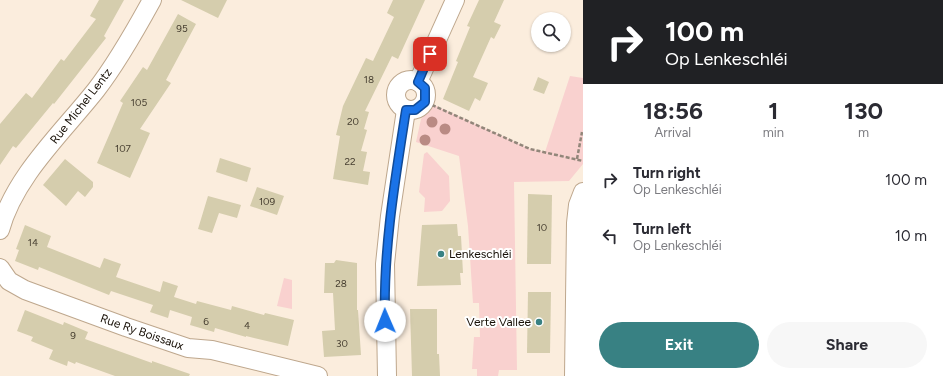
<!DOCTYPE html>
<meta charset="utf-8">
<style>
:root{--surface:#fff;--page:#f7f7f7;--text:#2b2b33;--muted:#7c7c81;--accent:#388183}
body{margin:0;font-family:Figtree,sans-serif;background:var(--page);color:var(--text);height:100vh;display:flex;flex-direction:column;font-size:15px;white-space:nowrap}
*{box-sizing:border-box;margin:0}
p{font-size:13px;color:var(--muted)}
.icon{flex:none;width:22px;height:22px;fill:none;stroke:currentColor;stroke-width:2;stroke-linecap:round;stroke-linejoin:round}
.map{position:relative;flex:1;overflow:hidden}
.side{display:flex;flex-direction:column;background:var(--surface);width:360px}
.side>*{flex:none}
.hud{background:#202124;color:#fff;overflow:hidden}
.fabs{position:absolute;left:531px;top:12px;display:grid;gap:8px}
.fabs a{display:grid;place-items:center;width:40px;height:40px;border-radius:50%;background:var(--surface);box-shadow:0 1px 3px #0004;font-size:20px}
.pin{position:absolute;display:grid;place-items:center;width:34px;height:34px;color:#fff;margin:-17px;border-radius:8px;box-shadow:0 2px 6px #0006}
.me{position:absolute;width:44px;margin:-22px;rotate:359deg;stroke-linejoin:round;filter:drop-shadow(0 0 3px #0008)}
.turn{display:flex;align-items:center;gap:14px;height:84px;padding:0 16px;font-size:18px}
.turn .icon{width:52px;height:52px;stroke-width:2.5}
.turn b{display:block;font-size:28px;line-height:34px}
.eta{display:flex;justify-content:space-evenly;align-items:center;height:68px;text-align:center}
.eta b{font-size:24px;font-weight:700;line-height:28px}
.primary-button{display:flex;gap:8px;margin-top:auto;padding:8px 16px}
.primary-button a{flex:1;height:46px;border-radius:24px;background:var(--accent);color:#fff;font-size:16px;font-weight:700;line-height:46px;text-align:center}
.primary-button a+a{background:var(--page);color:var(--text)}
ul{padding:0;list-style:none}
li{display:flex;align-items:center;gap:12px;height:56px;padding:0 16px}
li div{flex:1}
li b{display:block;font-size:15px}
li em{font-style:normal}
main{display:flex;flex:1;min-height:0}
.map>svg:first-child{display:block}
.green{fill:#f9d1cf}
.building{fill:#d5cdad}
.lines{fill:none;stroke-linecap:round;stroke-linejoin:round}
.minor-casing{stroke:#bea78d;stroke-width:20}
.path{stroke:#92867a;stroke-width:2.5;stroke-dasharray:4 2;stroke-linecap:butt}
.minor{stroke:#fff;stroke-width:18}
.tree{fill:#b98b84}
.route-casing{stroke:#114b97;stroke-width:10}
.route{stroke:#1a73e8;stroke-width:7}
.poi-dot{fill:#388183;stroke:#fff;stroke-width:1.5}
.labels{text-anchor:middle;stroke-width:4;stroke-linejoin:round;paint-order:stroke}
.number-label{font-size:10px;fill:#463e30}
.street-label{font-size:12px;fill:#170f06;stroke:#fff}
.poi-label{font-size:12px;fill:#170f06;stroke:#fff;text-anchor:start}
</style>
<main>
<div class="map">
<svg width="583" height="376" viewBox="0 0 583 376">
<rect width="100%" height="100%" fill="#fbeddd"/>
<g class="green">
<polygon points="570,76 583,78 583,164 569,181 514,182 517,370 499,370 498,376 477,376 477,369 472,369 474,337 480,337 479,303 473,303 468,226 459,156 416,142 421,119 434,105 530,149 545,152"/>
<polygon points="427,152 449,176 450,201 442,211 424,212 425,198 419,192 424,154"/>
<polygon points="284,278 292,280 292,309 277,306"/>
</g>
<g class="building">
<polygon points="99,0 124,0 104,36 106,38 54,104 53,103 16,148 13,146 0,165 0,124 26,93 32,98 61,59 64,61 96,19 90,16"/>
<polygon points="181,0 227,0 218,18"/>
<polygon points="393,0 425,0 398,59 392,56 365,111 369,112 364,129 367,130 361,151 367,152 363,171 370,172 368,185 333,179 340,136 336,135 343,106 366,58 373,61 394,17 387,13"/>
<polygon points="479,0 504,0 494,22 501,25 494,39 491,37 473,77 488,83 480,101 475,98 469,111 443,99 458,62 456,61 470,27 467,26"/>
<polygon points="178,14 196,24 166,80 171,83 140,129 150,133 130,178 97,163 123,103 120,101 143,67 147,70"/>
<polygon points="538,77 549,82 544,94 533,90"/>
<polygon points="220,158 251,168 247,182 216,172"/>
<polygon points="65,159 93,182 93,187 85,197 78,191 66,206 43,185"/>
<polygon points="257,187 284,196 277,215 250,206"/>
<polygon points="528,194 552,195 551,264 527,264"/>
<polygon points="208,196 241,205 237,218 219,213 212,233 198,229"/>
<polygon points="457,224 458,236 461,236 463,273 460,273 461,285 417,286 422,225"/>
<polygon points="25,225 51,236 47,247 100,268 104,258 121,264 116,277 160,292 163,281 178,286 174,297 196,304 197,301 231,310 232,306 264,315 265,313 294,320 288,346 246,336 246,337 215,328 214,332 190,325 192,317 170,310 168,318 150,312 153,305 111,291 109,295 39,267 38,270 15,261 19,250 16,249"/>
<polygon points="336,260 357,263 357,310 358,310 361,355 324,357 322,331 335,330 333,293 324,293 325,263 334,263"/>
<polygon points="528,292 551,292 550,353 527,353"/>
<polygon points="410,309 437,309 437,354 439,354 440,376 412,376"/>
<polygon points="25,310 63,325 64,322 88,332 85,339 152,363 152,361 190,374 189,376 115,376 76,362 75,364 68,361 67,366 49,359 53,350 31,341 33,337 17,331"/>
</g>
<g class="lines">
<defs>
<g id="minor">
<circle cx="411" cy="95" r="15"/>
<polyline points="418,82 455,0"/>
<path d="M 0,230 C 14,177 62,133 96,90 C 117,63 135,31 152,0"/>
<polyline points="0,268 9,281 25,290 126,327 188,348 212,350 318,376"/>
<polyline points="387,376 385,264 390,216 406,110"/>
<polyline points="574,376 576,223 578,205 583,192"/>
</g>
</defs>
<use href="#minor" class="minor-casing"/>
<g class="path">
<polyline points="432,105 530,149 583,161"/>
<polyline points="577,159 582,132"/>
</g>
<use href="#minor" class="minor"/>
</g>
<g class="tree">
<circle cx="432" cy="122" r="5.5"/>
<circle cx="445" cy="129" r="5.5"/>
<circle cx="425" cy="140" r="5.5"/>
</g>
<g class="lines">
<defs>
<path id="route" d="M 385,321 C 383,250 395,180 406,110 L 415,110 L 425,102 L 425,88 L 418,82 L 430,54"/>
</defs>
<use href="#route" class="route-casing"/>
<use href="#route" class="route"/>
</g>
<g class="poi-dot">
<circle cx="441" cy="254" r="4"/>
<circle cx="539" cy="322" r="4"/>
</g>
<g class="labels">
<g class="number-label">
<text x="182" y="32">95</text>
<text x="369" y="83">18</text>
<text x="139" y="106">105</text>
<text x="353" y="125">20</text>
<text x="123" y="152">107</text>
<text x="350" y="165">22</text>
<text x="267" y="205">109</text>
<text x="542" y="231">10</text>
<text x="33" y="246">14</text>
<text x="341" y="287">28</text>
<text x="206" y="325">6</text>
<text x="247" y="329">4</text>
<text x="73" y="339">9</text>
<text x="342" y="347">30</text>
</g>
<g class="street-label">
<text transform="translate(81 106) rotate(-52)" y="4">Rue Michel Lentz</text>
<text transform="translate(142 332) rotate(19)" y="4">Rue Ry Boissaux</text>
</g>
<g class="poi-label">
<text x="449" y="258">Lenkeschléi</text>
<text x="531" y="326" text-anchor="end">Verte Vallee</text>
</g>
</g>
</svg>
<div class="fabs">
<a><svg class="icon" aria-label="search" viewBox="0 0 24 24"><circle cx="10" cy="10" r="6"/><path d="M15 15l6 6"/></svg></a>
</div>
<div class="pin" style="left:430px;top:54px;background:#d93025"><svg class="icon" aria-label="arrive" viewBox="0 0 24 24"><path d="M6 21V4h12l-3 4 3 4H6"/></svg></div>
<svg class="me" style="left:385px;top:321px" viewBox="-20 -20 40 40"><circle r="19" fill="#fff"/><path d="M0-13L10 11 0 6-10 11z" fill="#1a73e8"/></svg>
</div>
<section class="side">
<div class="hud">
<div class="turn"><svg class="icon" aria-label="right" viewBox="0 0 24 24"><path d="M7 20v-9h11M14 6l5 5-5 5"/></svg><div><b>100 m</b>Op Lenkeschléi</div></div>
</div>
<div class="eta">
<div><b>18:56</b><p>Arrival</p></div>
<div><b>1</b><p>min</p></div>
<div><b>130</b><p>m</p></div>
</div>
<ul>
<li><svg class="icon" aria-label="right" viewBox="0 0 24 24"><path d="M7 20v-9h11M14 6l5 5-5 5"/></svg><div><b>Turn right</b><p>Op Lenkeschléi</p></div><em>100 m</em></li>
<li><svg class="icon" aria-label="left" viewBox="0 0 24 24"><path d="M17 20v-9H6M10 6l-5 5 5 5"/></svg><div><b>Turn left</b><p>Op Lenkeschléi</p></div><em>10 m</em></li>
</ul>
<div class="primary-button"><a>Exit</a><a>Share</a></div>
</section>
</main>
